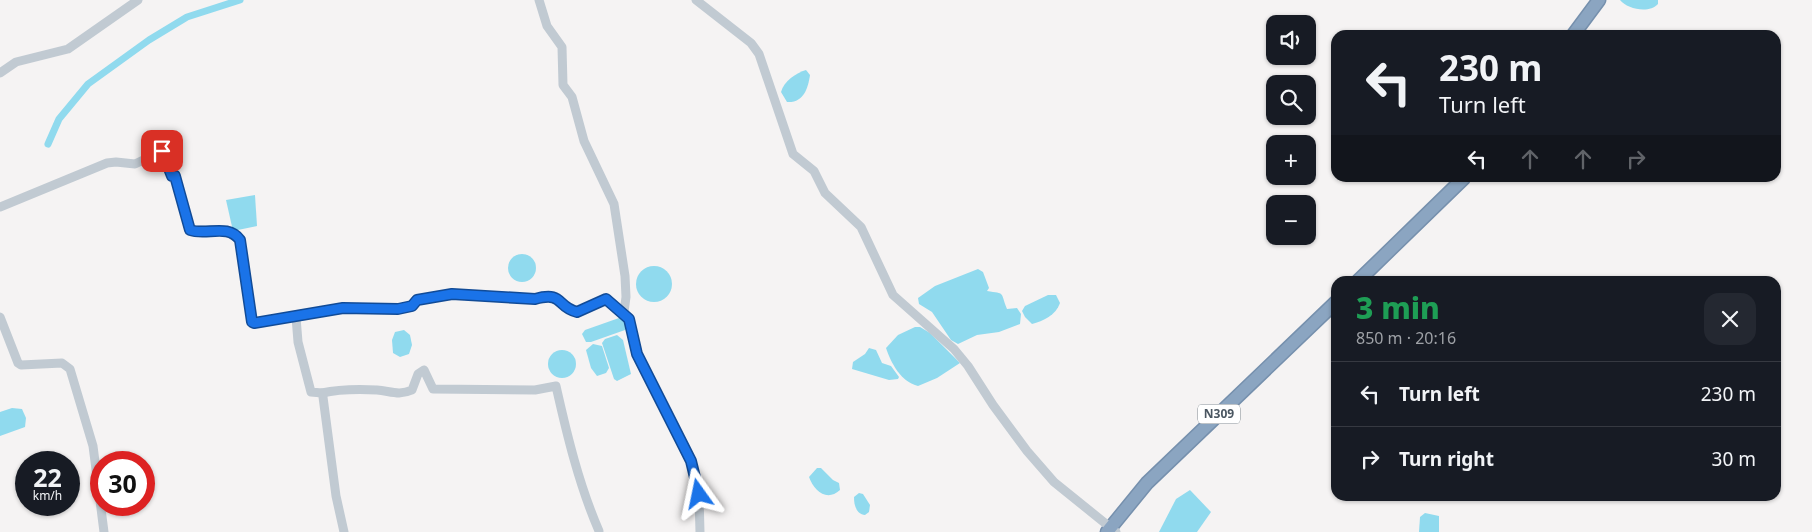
<!DOCTYPE html>
<meta charset="utf-8">
<style>
:root{--surface:#171b24;--page:#242831;--text:#f1f3f6;--muted:#9ea1a6;--line:#363941}
body{margin:0;font-family:"Noto Sans",sans-serif;background:var(--page);color:var(--text);height:100vh;display:flex;flex-direction:column;font-size:19px;white-space:nowrap}
*{box-sizing:border-box;margin:0}
p{font-size:16px;color:var(--muted)}
.icon{flex:none;width:28px;height:28px;fill:none;stroke:currentColor;stroke-width:2;stroke-linecap:round;stroke-linejoin:round}
.map{position:relative;flex:1;overflow:hidden}
.drawer{position:absolute;left:1331px;top:276px;width:450px;height:225px;display:flex;flex-direction:column;background:var(--surface);border-radius:15px;box-shadow:0 1px 4px #0004}
.drawer>*{flex:none}
.guide{position:absolute;left:1331px;top:30px;width:450px;height:152px;border-radius:15px;box-shadow:0 1px 4px #0004;background:#171b24;color:var(--text);overflow:hidden}
.fabs{position:absolute;left:1266px;top:15px;display:grid;gap:10px}
.fabs a{display:grid;place-items:center;width:50px;height:50px;border-radius:10px;background:var(--surface);box-shadow:0 1px 4px #0004;font-size:25px}
.speed{position:absolute;left:15px;top:451px;display:flex;gap:10px;font-size:25px;font-weight:700;text-align:center}
.speed>*{display:grid;place-content:center;width:65px;height:65px;border-radius:50%;background:var(--surface);box-shadow:0 1px 4px #0004;line-height:1}
.speed small{font-size:12px;font-weight:400}
.speed .limit{border:8px solid #d22;background:#fff;color:#111}
.pin{position:absolute;display:grid;place-items:center;width:42px;height:42px;color:#fff;margin:-21px;border-radius:10px;box-shadow:0 2px 8px #0006}
.me{position:absolute;width:55px;margin:-28px;rotate:348deg;stroke-linejoin:round;filter:drop-shadow(0 0 4px #0008)}
.turn{display:flex;align-items:center;gap:18px;height:105px;padding:0 25px;font-size:22px}
.turn .icon{width:65px;height:65px;stroke-width:2.5}
.turn b{display:block;font-size:35px;line-height:42px}
.lanes{display:flex;align-items:center;height:48px;padding:0 25px;background:#0003;justify-content:center;gap:25px;direction:ltr}
.lanes .off{opacity:.35}
.round{display:grid;place-items:center;flex:none;width:52px;height:52px;border-radius:15px;background:var(--page)}
.headline{display:flex;align-items:center;justify-content:space-between;height:85px;padding:0 25px}
h1{font-size:30px;font-weight:800;line-height:38px;color:#1e9e55}
ul{padding:0;list-style:none}
li{display:flex;align-items:center;gap:15px;height:65px;padding:0 25px;border-top:1px solid var(--line)}
li div{flex:1}
li b{display:block;font-size:19px}
li em{font-style:normal}
.map>svg:first-child{display:block}
.water{fill:#90daee}
.lines{fill:none;stroke-linecap:round;stroke-linejoin:round}
.canal{stroke:#90daee;stroke-width:7}
.highway-casing{stroke:#7690ad;stroke-width:15}
.minor{stroke:#c1cad2;stroke-width:9}
.highway{stroke:#8ba5c1;stroke-width:12}
.route-casing{stroke:#114b97;stroke-width:12}
.route{stroke:#1a73e8;stroke-width:9}
.labels{text-anchor:middle;stroke-width:5;stroke-linejoin:round;paint-order:stroke}
.shield{fill:#fff;stroke:#808990;stroke-width:1}
.shield-label{font-size:12px;font-weight:bold;fill:#4a5661}
</style>
<div class="map">
<svg width="1812" height="532" viewBox="0 0 1812 532">
<rect width="100%" height="100%" fill="#f5f3f3"/>
<g class="water">
<path d="M 1620,0 L 1658,0 L 1658,4 C 1649,14 1627,9 1620,0 Z"/>
<path d="M 806,70 L 810,75 C 808,88 804,103 787,102 L 781,92 C 784,81 796,73 806,70 Z"/>
<polygon points="255,195 257,226 233,231 226,200"/>
<circle cx="522" cy="268" r="14"/>
<circle cx="654" cy="284" r="18"/>
<path d="M 978,269 L 983,272 L 989,288 L 987,291 C 1006,294 1000,291 1007,309 L 1017,308 L 1021,314 L 1020,324 L 999,332 L 977,335 L 958,344 L 951,340 L 932,312 L 919,304 L 918,298 L 935,286 Z"/>
<path d="M 1048,295 L 1056,295 L 1060,303 C 1056,315 1043,321 1032,324 L 1025,317 L 1022,311 L 1025,306 Z"/>
<polygon points="619,318 625,320 627,327 625,330 591,342 586,342 582,334 585,330"/>
<path d="M 915,327 L 920,327 L 930,333 L 960,363 L 937,378 L 918,386 C 901,382 891,363 886,348 L 898,335 Z"/>
<polygon points="404,330 410,335 412,345 409,354 400,357 393,353 392,340 395,332"/>
<polygon points="617,335 623,340 631,374 617,381 614,379 602,343 605,339"/>
<polygon points="593,344 602,346 609,368 606,373 597,376 591,368 586,350"/>
<polygon points="869,348 876,350 882,363 891,366 899,377 898,379 889,380 852,369 853,362 865,354"/>
<circle cx="562" cy="364" r="14"/>
<polygon points="12,408 22,409 26,418 25,427 0,436 0,412"/>
<path d="M 817,468 L 821,468 L 833,480 L 839,483 L 840,490 C 827,502 814,491 809,477 Z"/>
<polygon points="1190,490 1211,512 1197,532 1159,532 1176,499"/>
<path d="M 859,493 L 863,494 L 870,505 L 869,512 L 865,515 C 856,514 854,505 854,497 Z"/>
<polygon points="1425,513 1439,516 1439,532 1419,532 1420,517"/>
</g>
<g class="lines">
<polyline class="canal" points="48,144 59,119 88,84 149,40 187,17 240,0"/>
<defs>
<g id="highway">
<polyline points="1573,35 1599,0"/>
<polyline points="1358,281 1464,178"/>
<polyline points="1107,532 1147,483 1336,302"/>
</g>
</defs>
<use href="#highway" class="highway-casing"/>
<g class="minor">
<polyline points="539,0 547,26 562,47 563,85 572,97 584,141 614,204 625,276 626,297 624,312"/>
<polyline points="696,0 751,43 759,54 793,154 814,171 825,193 861,227 893,295 954,349 968,366 993,405 1027,451 1054,482 1116,532"/>
<polyline points="0,73 16,62 68,49 138,0"/>
<path d="M 0,207 L 107,163 L 116,162 L 135,164 L 162,151 L 172,176 L 175,176 L 190,230 L 224,230 L 240,240 L 252,322 L 254,323 L 343,309 L 398,309 L 412,306 L 417,300 L 452,294 L 535,299 C 564,292 556,307 577,312 L 606,299 L 629,319 L 637,354 L 691,461 L 699,495 L 700,532"/>
<polyline points="0,317 18,363 21,365 62,363 70,369 93,446 104,532"/>
<polyline points="296,317 298,342 311,392 322,393 323,397 336,496 344,532"/>
<path d="M 322,393 C 340,389 358,389 377,390 C 390,391 399,396 412,390 L 418,374 L 424,370 L 433,389 L 535,390 L 556,386 C 567,435 579,485 599,531"/>
</g>
<use href="#highway" class="highway"/>
</g>
<g class="lines">
<defs>
<path id="route" d="M 162,151 L 172,176 L 175,176 L 190,230 C 206,236 228,223 240,240 L 252,322 L 254,323 L 343,308 L 398,309 L 412,306 L 417,300 L 452,294 L 535,299 C 564,291 556,307 577,312 L 606,299 L 629,319 L 637,354 L 691,461 L 699,494"/>
</defs>
<use href="#route" class="route-casing"/>
<use href="#route" class="route"/>
</g>
<g class="labels">
<rect class="shield" x="1198" y="404.5" width="42" height="19" rx="4"/>
<g class="shield-label">
<text x="1219" y="418">N309</text>
</g>
</g>
</svg>
<div class="fabs">
<a><svg class="icon" aria-label="sound" viewBox="0 0 24 24"><path d="M4 9h4l5-4v14l-5-4H4zM17 9q2 3 0 6"/></svg></a>
<a><svg class="icon" aria-label="search" viewBox="0 0 24 24"><circle cx="10" cy="10" r="6"/><path d="M15 15l6 6"/></svg></a>
<a>+</a>
<a>−</a>
</div>
<div class="speed"><div>22<small>km/h</small></div><div class="limit">30</div></div>
<div class="pin" style="left:162px;top:151px;background:#d93025"><svg class="icon" aria-label="arrive" viewBox="0 0 24 24"><path d="M6 21V4h12l-3 4 3 4H6"/></svg></div>
<svg class="me" style="left:699px;top:494px" viewBox="-20 -20 40 40"><path d="M0-17L14 15 0 8-14 15z" fill="#1a73e8" stroke="#fff" stroke-width="4"/></svg>
<div class="guide">
<div class="turn"><svg class="icon" aria-label="left" viewBox="0 0 24 24"><path d="M17 20v-9H6M10 6l-5 5 5 5"/></svg><div><b>230 m</b>Turn left</div></div>
<div class="lanes"><svg class="icon" aria-label="left" viewBox="0 0 24 24"><path d="M17 20v-9H6M10 6l-5 5 5 5"/></svg><svg class="icon off" aria-label="ahead" viewBox="0 0 24 24"><path d="M12 20V5M6 11l6-6 6 6"/></svg><svg class="icon off" aria-label="ahead" viewBox="0 0 24 24"><path d="M12 20V5M6 11l6-6 6 6"/></svg><svg class="icon off" aria-label="right" viewBox="0 0 24 24"><path d="M7 20v-9h11M14 6l5 5-5 5"/></svg></div>
</div>
<section class="drawer">
<div class="headline"><div><h1>3 min</h1><p>850 m · 20:16</p></div><a class="round"><svg class="icon" aria-label="close" viewBox="0 0 24 24"><path d="M6 6l12 12M18 6L6 18"/></svg></a></div>
<ul>
<li><svg class="icon" aria-label="left" viewBox="0 0 24 24"><path d="M17 20v-9H6M10 6l-5 5 5 5"/></svg><div><b>Turn left</b></div><em>230 m</em></li>
<li><svg class="icon" aria-label="right" viewBox="0 0 24 24"><path d="M7 20v-9h11M14 6l5 5-5 5"/></svg><div><b>Turn right</b></div><em>30 m</em></li>
</ul>
</section>
</div>
